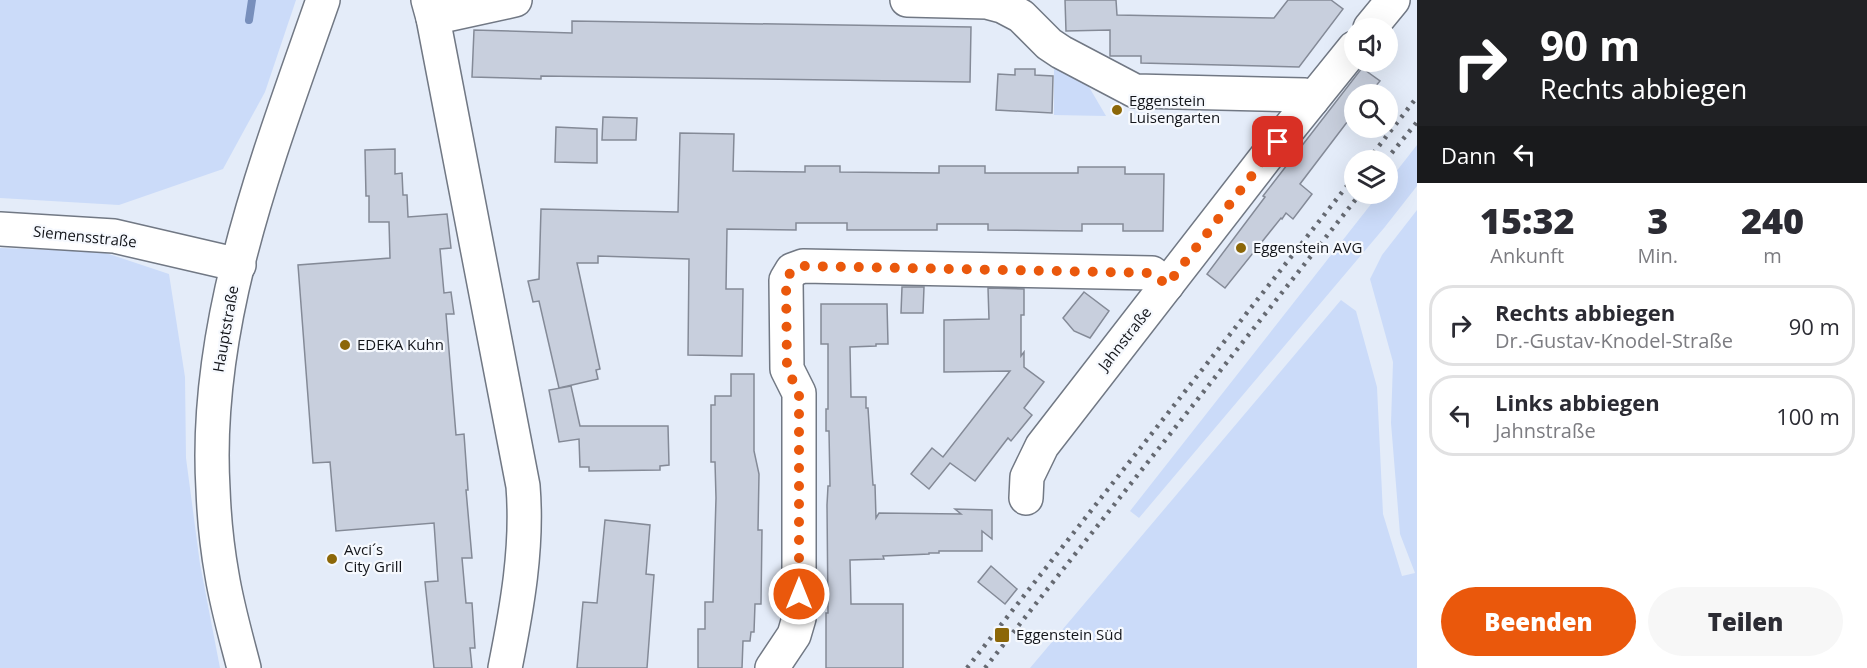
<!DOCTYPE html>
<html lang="de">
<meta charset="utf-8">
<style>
:root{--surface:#fff;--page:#f7f7f7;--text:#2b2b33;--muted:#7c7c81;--line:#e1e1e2;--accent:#ea580c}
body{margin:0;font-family:"Open Sans",sans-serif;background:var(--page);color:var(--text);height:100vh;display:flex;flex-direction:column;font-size:22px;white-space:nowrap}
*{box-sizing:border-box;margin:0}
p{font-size:20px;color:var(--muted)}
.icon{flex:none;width:33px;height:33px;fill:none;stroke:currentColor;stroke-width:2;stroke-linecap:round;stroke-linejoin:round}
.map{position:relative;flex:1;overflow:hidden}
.sheet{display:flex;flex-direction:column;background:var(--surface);width:450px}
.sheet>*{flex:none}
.guide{background:#202124;color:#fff;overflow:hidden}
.tools{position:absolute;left:1344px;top:18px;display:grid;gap:12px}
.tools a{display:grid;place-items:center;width:54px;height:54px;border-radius:50%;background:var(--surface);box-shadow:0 6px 24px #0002;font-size:30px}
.pin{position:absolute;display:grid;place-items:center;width:51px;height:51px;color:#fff;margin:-26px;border-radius:12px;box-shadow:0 3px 9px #0006}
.me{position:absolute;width:66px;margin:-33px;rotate:0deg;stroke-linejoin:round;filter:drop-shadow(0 0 4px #0008)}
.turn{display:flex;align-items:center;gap:21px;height:126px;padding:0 24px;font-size:27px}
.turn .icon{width:78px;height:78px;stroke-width:2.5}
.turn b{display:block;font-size:42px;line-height:51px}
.then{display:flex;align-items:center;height:57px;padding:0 24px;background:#0003;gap:12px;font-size:22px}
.eta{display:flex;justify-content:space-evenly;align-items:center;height:102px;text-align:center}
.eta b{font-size:36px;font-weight:800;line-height:42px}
.action{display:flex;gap:12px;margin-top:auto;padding:12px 24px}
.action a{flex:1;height:69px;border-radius:36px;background:var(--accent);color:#fff;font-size:24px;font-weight:800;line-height:69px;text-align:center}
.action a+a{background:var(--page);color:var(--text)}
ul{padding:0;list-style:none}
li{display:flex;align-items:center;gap:18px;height:81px;margin:0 12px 9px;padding:0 12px;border:3px solid var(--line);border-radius:24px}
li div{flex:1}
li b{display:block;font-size:22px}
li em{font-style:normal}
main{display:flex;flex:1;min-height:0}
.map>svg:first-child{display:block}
.green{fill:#cbdbf9}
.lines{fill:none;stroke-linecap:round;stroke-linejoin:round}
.stream{stroke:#788fbc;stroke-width:8}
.building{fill:#c8cfdd;stroke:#848a97;stroke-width:1.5}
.minor-casing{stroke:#717884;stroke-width:36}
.minor{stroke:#fff;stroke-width:33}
.rail{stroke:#656971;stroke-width:4.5;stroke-dasharray:3 6;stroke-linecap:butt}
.route{stroke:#ea580c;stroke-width:10;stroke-dasharray:0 18}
.poi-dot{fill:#8c6708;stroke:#f6f9fe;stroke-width:2}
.labels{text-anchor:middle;stroke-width:4.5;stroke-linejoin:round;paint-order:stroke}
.poi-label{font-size:15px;fill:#13151a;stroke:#f6f9fe;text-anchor:start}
.street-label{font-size:15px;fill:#13151a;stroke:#f6f9fe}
</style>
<main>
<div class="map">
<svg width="1417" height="668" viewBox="0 0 1417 668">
<rect width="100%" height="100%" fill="#e4ecf9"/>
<g class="green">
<polygon points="0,0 296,0 265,92 223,169 119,205 0,198"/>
<polygon points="1054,67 1089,87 1106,116 1054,115"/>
<polygon points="1417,145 1417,186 1384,228 1139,518 1130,511 1379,194 1388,194 1388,182"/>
<polygon points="1417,210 1417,668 1030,668 1341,300 1356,311 1377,387 1383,514 1402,576 1415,573 1400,534 1391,423 1393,362 1370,279 1382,255"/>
<polygon points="0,248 103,252 169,274 185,377 186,458 200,564 220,668 0,668"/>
</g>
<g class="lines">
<polyline class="stream" points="249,20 252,0"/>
</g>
<g class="building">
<polygon points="1065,0 1116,0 1117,15 1274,18 1288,0 1331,0 1343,9 1299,67 1141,63 1141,56 1110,56 1110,30 1066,31"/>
<polygon points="572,21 971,27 970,82 541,76 541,79 472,77 474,30 572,33"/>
<polygon points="1362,68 1380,81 1369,94 1354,94 1354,113 1300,184 1312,194 1293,219 1286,213 1282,219 1281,218 1225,288 1207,274 1265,197 1263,196"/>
<polygon points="1015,69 1035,69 1035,75 1053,76 1052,113 996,110 998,74 1015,75"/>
<polygon points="603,117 637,118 636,140 602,140"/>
<polygon points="556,127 597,129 597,163 555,162"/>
<polygon points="680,133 734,134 733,171 805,172 805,166 840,166 840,172 939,173 939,166 985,166 985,173 1078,173 1078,167 1125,167 1125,174 1164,174 1163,231 1123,231 1123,224 1082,224 1082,231 988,230 988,224 937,224 937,230 847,230 847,223 796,223 796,230 727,229 726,289 743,289 742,356 688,355 689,259 598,256 598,263 577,263 600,369 596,370 598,379 559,388 539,301 533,302 528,281 539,279 541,209 678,212"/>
<polygon points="395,149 395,174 402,173 403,195 407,195 408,217 447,214 451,248 440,249 444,293 451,292 454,314 446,314 456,435 464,434 468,490 466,490 472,558 462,558 466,603 472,603 475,648 470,648 472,668 434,668 425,582 438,581 434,523 336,531 330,462 313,463 298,265 390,258 389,222 369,222 369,196 366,196 365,150"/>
<polygon points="902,287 924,287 923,313 901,313"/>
<polygon points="988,288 1024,289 1024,315 1021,315 1021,356 1024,352 1024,367 1044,382 1024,408 1032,415 1011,441 1008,438 975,481 950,463 929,489 911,474 932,448 943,457 1010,371 944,372 944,320 989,319"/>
<polygon points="1084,292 1109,311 1090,338 1074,331 1063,318"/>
<polygon points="821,304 887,304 888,344 876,344 876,346 850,347 851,397 866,397 866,408 868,408 873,485 875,485 876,518 879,513 961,514 955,509 992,510 992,539 982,531 982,551 939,551 939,553 929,553 929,554 883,556 884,559 850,560 851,604 903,604 903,668 826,668 826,613 828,613 827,505 828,486 830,486 829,431 826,431 826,409 828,409 828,344 821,344"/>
<polygon points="731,374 754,374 754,451 759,474 758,530 762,530 761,604 755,604 754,632 751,632 750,641 743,641 742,668 698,668 698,629 705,629 705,602 713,602 716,498 715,462 711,462 711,405 715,405 715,396 731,396"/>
<polygon points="571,386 580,426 668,426 669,465 660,466 660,470 589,471 589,467 580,467 579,439 559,442 549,390"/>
<polygon points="605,520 650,525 646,574 654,575 647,668 577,668 583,602 597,603"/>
<polygon points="991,566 1017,589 1005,604 978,582"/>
</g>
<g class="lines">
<defs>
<g id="minor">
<path d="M 428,0 L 433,18 L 523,486 C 528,547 517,608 505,668"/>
<polyline points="907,0 987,2 1002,6 1021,16 1049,44 1061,52 1135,91 1305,95 1312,100"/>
<polyline points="433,18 515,0"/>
<polyline points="1370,28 1393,0"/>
<polyline points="0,229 114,236 239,265"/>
<polyline points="1026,498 1027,477 1042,446 1266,157 1354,48"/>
<path d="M 244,668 C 236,637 227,606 222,575 C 217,547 214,517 213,489 C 203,322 269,155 323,0"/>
<polyline points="772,668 794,635 799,618 799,393 787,369 786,280 792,270 803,266 1152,273 1167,285"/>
</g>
</defs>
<use href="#minor" class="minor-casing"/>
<use href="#minor" class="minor"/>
<g class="rail">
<polyline points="1368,160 1417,97"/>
<polyline points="1386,160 1417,122"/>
<polyline points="967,668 1354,177"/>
<polyline points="985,668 1360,194"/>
</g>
</g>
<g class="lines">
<polyline class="route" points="799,594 799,393 787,369 786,280 792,270 803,266 1152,273 1167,285 1278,142"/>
</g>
<g class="poi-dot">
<circle cx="1117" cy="110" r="6"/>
<circle cx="1241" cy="248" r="6"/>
<circle cx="345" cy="345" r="6"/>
<circle cx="332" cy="559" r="6"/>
<rect x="994" y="627" width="16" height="16" rx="3"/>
</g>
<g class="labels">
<g class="poi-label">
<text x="1129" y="106">Eggenstein<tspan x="1129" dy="17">Luisengarten</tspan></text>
<text x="1253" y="253">Eggenstein AVG</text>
<text x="357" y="350">EDEKA Kuhn</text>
<text x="344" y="555">Avci´s<tspan x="344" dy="17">City Grill</tspan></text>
<text x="1016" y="640">Eggenstein Süd</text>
</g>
<g class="street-label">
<text transform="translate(85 237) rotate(6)" y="5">Siemensstraße</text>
<text transform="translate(226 329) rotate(-80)" y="5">Hauptstraße</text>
<text transform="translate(1125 339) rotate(-52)" y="5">Jahnstraße</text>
</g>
</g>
</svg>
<div class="tools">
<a><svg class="icon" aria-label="sound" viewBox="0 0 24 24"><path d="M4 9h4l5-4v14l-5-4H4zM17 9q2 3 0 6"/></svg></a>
<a><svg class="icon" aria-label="search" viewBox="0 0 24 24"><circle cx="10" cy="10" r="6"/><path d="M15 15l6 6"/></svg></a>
<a><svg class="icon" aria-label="layers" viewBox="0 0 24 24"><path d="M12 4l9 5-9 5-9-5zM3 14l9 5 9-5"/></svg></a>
</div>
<div class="pin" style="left:1278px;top:142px;background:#d93025"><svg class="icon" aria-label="arrive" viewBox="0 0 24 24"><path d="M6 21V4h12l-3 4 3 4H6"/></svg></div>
<svg class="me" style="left:799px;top:594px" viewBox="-20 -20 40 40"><circle r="17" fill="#ea580c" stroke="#fff" stroke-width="3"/><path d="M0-11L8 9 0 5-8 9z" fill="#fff"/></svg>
</div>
<section class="sheet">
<div class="guide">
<div class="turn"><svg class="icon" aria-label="right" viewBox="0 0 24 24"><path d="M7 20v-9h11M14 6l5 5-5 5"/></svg><div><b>90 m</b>Rechts abbiegen</div></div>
<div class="then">Dann<svg class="icon" aria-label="left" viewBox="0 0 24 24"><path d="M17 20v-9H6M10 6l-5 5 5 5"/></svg></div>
</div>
<div class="eta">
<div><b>15:32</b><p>Ankunft</p></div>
<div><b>3</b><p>Min.</p></div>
<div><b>240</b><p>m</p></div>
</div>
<ul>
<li><svg class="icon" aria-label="right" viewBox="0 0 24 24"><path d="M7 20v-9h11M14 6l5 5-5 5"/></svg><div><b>Rechts abbiegen</b><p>Dr.-Gustav-Knodel-Straße</p></div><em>90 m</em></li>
<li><svg class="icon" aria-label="left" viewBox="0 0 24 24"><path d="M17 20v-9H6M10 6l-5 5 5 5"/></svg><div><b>Links abbiegen</b><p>Jahnstraße</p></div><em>100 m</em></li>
</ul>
<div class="action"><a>Beenden</a><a>Teilen</a></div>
</section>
</main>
